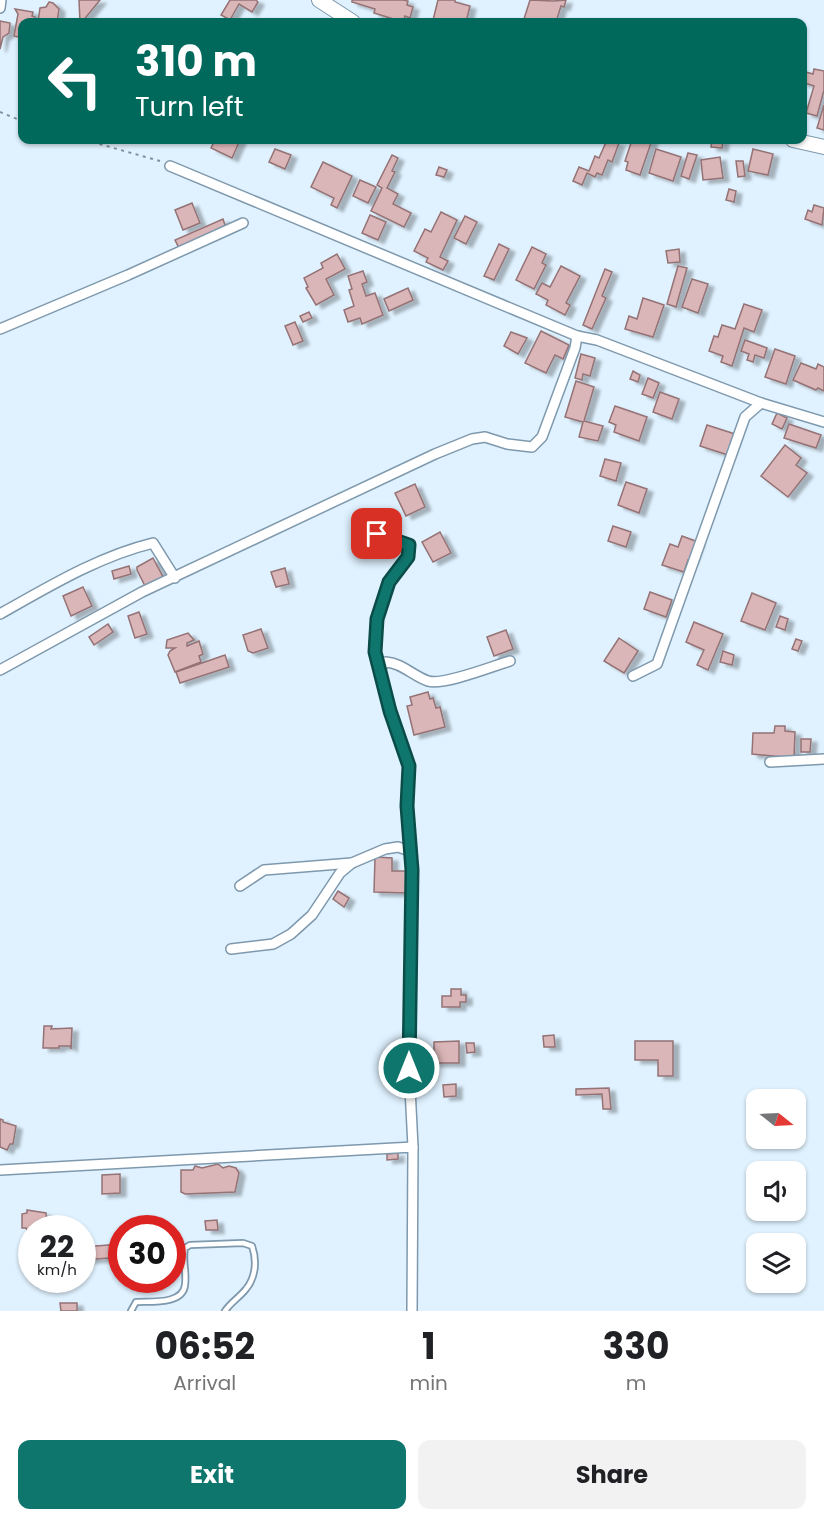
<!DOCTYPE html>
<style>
:root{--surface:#fff;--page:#f2f2f2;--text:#202124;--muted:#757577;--accent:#0f766e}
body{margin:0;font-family:Poppins,sans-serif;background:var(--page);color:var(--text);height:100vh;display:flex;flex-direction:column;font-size:22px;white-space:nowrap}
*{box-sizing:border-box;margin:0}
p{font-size:20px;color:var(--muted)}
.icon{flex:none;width:33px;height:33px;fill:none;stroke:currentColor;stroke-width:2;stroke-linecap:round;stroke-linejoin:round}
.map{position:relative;height:1311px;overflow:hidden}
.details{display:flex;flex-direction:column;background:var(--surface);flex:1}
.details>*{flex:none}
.banner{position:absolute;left:18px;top:18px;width:789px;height:126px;border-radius:12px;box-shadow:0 2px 4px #0004;background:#00695c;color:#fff;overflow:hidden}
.needle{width:39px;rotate:108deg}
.buttons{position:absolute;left:746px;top:1089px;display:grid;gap:12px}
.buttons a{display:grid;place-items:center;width:60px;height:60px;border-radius:12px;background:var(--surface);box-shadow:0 2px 4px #0004;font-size:30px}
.speed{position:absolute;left:18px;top:1215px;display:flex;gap:12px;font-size:30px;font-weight:700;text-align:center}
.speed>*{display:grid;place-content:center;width:78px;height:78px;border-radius:50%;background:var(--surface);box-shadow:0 2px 4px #0004;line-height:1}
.speed small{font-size:15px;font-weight:400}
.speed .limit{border:9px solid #d22;background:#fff;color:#111}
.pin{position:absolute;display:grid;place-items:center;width:51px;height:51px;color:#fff;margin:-26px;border-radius:12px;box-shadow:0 3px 9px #0006}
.me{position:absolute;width:66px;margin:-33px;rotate:0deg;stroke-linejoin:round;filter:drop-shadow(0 0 4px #0008)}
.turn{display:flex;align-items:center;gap:21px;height:126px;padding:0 18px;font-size:27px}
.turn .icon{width:78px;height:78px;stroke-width:2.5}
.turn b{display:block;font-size:42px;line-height:51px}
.eta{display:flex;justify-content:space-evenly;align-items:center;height:102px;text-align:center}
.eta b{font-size:36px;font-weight:700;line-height:42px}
.action{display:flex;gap:12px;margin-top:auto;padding:12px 18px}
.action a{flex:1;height:69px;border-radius:12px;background:var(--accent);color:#fff;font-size:24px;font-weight:700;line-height:69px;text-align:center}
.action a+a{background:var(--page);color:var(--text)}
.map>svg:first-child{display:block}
.building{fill:#dbb6b8;stroke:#947274;stroke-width:1.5;filter:url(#shadow)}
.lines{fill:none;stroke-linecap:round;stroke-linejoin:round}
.lane-casing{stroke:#7e99ad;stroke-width:8}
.street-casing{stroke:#7e99ad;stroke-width:12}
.secondary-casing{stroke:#7e99ad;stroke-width:16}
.path{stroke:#818f9a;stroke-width:2;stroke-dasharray:3 4.5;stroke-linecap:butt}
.lane{stroke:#fff;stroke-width:4.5}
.street{stroke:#fff;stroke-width:9}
.secondary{stroke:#fff;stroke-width:14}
.route-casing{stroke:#0a4d48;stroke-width:15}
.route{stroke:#0f766e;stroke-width:10}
</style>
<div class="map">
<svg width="824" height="1311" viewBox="0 0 824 1311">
<defs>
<filter id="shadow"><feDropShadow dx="6" dy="3.5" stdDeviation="1.5" flood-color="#0004"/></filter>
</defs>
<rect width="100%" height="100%" fill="#e0f2ff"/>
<g class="building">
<polygon points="79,0 100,0 82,22 80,22"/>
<polygon points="230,0 256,0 258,2 252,12 239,4 230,20 221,15"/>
<polygon points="352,0 403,0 408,1 407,5 413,7 410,18 405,16 403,22 374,13 375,9 352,2"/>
<polygon points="438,0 455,0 455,2 470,6 466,22 443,22 433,20"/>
<polygon points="530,0 553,1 566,0 564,7 561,6 556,22 523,22"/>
<polygon points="49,2 53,3 59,9 57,22 38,22 40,8 46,7"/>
<polygon points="15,9 33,12 32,16 35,17 34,22 22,22 22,38 14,36 18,14"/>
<polygon points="0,21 10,23 9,33 3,37 0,49"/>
<polygon points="814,69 824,71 824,90 817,116 806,113 814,86 802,82 802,71 813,74"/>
<polygon points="824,105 824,130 817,128"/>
<polygon points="215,140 240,140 232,158 211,148"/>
<polygon points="607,140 619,143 612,162 608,160 602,175 597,173 595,177 587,173 582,185 573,181 579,167 589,171 595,156 599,158"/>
<polygon points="632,140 652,140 640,175 626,170 628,162 625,161"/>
<polygon points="712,140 723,140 722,148 711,147"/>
<polygon points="275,149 291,155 285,169 269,162"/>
<polygon points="656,149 681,157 673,181 649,173"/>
<polygon points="753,149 773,154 768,175 748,171"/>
<polygon points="688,153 697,155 689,179 681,176"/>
<polygon points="392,155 398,158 392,171 395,172 387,188 398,194 393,204 411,213 404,227 371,211 382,188 377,185"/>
<polygon points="720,157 723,178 703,180 701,160"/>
<polygon points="736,161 743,161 745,176 738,177"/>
<polygon points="323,162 352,176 337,208 331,205 334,198 311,187"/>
<polygon points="439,167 447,170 444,177 436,175"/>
<polygon points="360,180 376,187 368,203 353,196"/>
<polygon points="729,189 736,191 734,202 726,200"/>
<polygon points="192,203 200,223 183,230 175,210"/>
<polygon points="814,205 824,208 822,225 805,219 808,210 812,212"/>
<polygon points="441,212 457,220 440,257 448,261 443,270 426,262 428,258 414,251 425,229 431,232"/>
<polygon points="370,215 386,222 378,240 362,233"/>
<polygon points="465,216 477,222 466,244 454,238"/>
<polygon points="223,219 226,228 179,248 175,240"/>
<polygon points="499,244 509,249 494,280 484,276"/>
<polygon points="532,247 546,254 542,263 546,265 534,289 516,280"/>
<polygon points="679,249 680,262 668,263 666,251"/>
<polygon points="337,254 345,269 326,279 334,295 316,305 306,288 308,287 304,278 323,268 321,263"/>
<polygon points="561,266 580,276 566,303 570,305 565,315 546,305 548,300 536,294 542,283 550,287"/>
<polygon points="678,266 687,268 676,307 667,304"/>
<polygon points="605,269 612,272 602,296 606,298 592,329 583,325"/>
<polygon points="363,271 367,282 362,284 366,296 375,293 383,315 362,324 360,318 348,322 344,310 354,306 349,290 352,289 348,276"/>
<polygon points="692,279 708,284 698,313 682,307"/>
<polygon points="408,288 413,300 389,311 384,299"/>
<polygon points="643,298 664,305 653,337 625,329 629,316 637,319"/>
<polygon points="744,304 762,310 754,332 744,328 732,366 721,362 723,356 709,351 714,336 718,337 722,325 735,329"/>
<polygon points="309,312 312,318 303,322 300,316"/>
<polygon points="295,322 303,341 293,345 285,326"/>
<polygon points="541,331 569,345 563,359 555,355 546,373 525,363"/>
<polygon points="511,332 527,338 518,354 504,346"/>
<polygon points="745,340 767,348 764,358 755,355 753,362 747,360 749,354 741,351"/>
<polygon points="775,349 795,356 786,384 765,377"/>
<polygon points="581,354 595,358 590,376 583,374 582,380 575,378"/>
<polygon points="801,363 816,369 818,364 824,367 824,391 818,388 816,390 793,380"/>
<polygon points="633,371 640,375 638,382 630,379"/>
<polygon points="648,378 659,383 653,398 642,394"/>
<polygon points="576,381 594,387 584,421 603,426 598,441 579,437 583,422 565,417"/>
<polygon points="660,392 679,399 672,419 653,412"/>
<polygon points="615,406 647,417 639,441 614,432 616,425 609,422"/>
<polygon points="777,413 787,418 782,429 772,424"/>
<polygon points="789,424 821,435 816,448 784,438"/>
<polygon points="707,425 735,434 728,455 700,446"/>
<polygon points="785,445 801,458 796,465 807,473 788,497 761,476"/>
<polygon points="605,459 621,463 616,481 600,476"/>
<polygon points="626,482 647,489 639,513 618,505"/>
<polygon points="415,484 425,507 406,516 395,493"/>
<polygon points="613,526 631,532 626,547 608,541"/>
<polygon points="440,532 451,553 433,562 422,542"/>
<polygon points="682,536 698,542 691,561 688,560 684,572 662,565 670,544 678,547"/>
<polygon points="153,558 163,577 145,586 137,570 137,567"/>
<polygon points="129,566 131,574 114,579 112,571"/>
<polygon points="285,568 289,584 276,587 271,572"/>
<polygon points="83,587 92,606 71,616 63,596"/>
<polygon points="650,592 672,600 666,617 644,609"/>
<polygon points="752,593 776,603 765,630 741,621"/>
<polygon points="139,612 147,634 135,638 128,616"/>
<polygon points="780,616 788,619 785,630 776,627"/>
<polygon points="694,622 723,634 708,670 697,665 704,650 686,642"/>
<polygon points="108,624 113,632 94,645 89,637"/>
<polygon points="261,629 268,648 253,653 248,651 243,635"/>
<polygon points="506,630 513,649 494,656 487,637"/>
<polygon points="188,633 194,640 187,643 187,646 199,641 203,654 199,656 201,662 175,672 168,655 170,651 175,648 166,648 167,640"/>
<polygon points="619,638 638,651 624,673 604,661"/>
<polygon points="796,639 802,641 798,651 792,649"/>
<polygon points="723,651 734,655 732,665 720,662"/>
<polygon points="225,655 229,667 180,683 176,672"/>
<polygon points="428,692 430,699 433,698 436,708 440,707 445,727 414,735 407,706 412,705 410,697"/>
<polygon points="775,726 785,726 785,731 795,732 794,758 752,754 753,733 774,733"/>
<polygon points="801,739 811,739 810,752 801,752"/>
<polygon points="375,857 392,858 392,871 407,871 407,893 374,892"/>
<polygon points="338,891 349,898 344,907 333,899"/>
<polygon points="451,989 461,989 461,995 466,995 466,1002 460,1002 460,1007 442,1007 442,996 451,996"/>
<polygon points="44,1026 52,1026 51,1029 72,1028 71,1049 70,1046 59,1046 59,1048 43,1048"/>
<polygon points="554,1035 555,1047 544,1047 543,1036"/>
<polygon points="459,1041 459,1063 434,1063 434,1042"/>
<polygon points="635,1041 673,1041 673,1076 658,1076 658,1060 635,1060"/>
<polygon points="466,1043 474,1043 475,1052 467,1053"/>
<polygon points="456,1084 456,1096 444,1097 443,1085"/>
<polygon points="609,1088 611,1109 603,1109 602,1094 576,1095 576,1089"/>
<polygon points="0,1119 3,1120 3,1122 16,1126 13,1144 10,1144 7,1150 0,1147"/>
<polygon points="398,1153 398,1159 387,1160 387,1154"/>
<polygon points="218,1164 223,1168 229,1166 236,1168 239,1173 235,1192 185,1194 181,1192 181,1170 193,1170 195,1166 202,1168"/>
<polygon points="120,1174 120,1193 102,1194 102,1175"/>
<polygon points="27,1210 46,1213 47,1227 27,1230 26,1228 22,1228 22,1214 27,1213"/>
<polygon points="217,1220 218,1230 206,1230 205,1221"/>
<polygon points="122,1244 122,1257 83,1260 82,1247"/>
<polygon points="60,1303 77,1303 77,1311 61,1311"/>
</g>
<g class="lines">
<defs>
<path id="lane" d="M 131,1311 L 136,1302 C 150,1301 183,1305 185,1285 C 187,1272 182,1260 185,1248 L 190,1245 L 243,1243 L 252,1246 C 257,1260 256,1277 246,1289 C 240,1297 231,1302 225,1311"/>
<g id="street">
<polyline points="0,8 1,0"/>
<polyline points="170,166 577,336 597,340 761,403 824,422"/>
<polyline points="0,329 128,275 243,223"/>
<polyline points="372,535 377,534 409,545 408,557 389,582 377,619 375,652 390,711 409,766 407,806 412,870 409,1068 413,1147"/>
<path d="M 0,614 C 48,587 99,556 153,543 L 175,578"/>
<path d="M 379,669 L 386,662 C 402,663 413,676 428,681 C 443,686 493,666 510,661"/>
<polyline points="0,670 142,592 435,454 472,439 485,437 507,444 532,447 542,437 575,348 577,336"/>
<polyline points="633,676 657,664 745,417 761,403"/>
<polyline points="770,762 824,759"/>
<polyline points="240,886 264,870 352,863"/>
<polyline points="231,949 273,944 291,934 312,915 340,873 352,863 385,849 398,847 410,851"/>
<polyline points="0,1170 413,1147 412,1311"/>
</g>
<g id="secondary">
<polyline points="319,0 353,22"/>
<polyline points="793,140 824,147"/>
</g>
</defs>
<use href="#lane" class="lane-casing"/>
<use href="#street" class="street-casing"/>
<use href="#secondary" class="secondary-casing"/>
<g class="path">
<polyline points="0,112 22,121"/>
<polyline points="85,140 160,161"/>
</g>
<use href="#lane" class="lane"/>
<use href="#street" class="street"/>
<use href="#secondary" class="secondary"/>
</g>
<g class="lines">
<defs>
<polyline id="route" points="377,534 409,545 408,557 389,582 377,619 375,652 390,711 409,766 407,806 412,870 409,1068"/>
</defs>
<use href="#route" class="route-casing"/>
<use href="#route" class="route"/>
</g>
</svg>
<div class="buttons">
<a><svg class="needle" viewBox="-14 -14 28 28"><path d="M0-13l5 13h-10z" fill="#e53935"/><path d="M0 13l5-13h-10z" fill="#757577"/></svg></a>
<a><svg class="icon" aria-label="sound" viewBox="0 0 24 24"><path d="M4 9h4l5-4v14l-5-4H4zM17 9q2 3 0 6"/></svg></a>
<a><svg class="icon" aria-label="layers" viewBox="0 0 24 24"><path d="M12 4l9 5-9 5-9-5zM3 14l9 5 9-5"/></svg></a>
</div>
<div class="speed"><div>22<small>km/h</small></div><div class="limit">30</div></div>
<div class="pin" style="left:377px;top:534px;background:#d93025"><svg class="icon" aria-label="arrive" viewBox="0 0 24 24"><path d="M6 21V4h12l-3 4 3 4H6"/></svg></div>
<svg class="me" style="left:409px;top:1068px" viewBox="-20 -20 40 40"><circle r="17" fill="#0f766e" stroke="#fff" stroke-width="3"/><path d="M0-11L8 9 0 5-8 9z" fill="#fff"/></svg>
<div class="banner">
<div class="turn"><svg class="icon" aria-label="left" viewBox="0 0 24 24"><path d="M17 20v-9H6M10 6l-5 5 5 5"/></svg><div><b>310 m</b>Turn left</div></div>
</div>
</div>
<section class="details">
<div class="eta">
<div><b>06:52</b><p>Arrival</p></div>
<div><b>1</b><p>min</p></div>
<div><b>330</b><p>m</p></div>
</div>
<div class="action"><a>Exit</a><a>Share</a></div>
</section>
